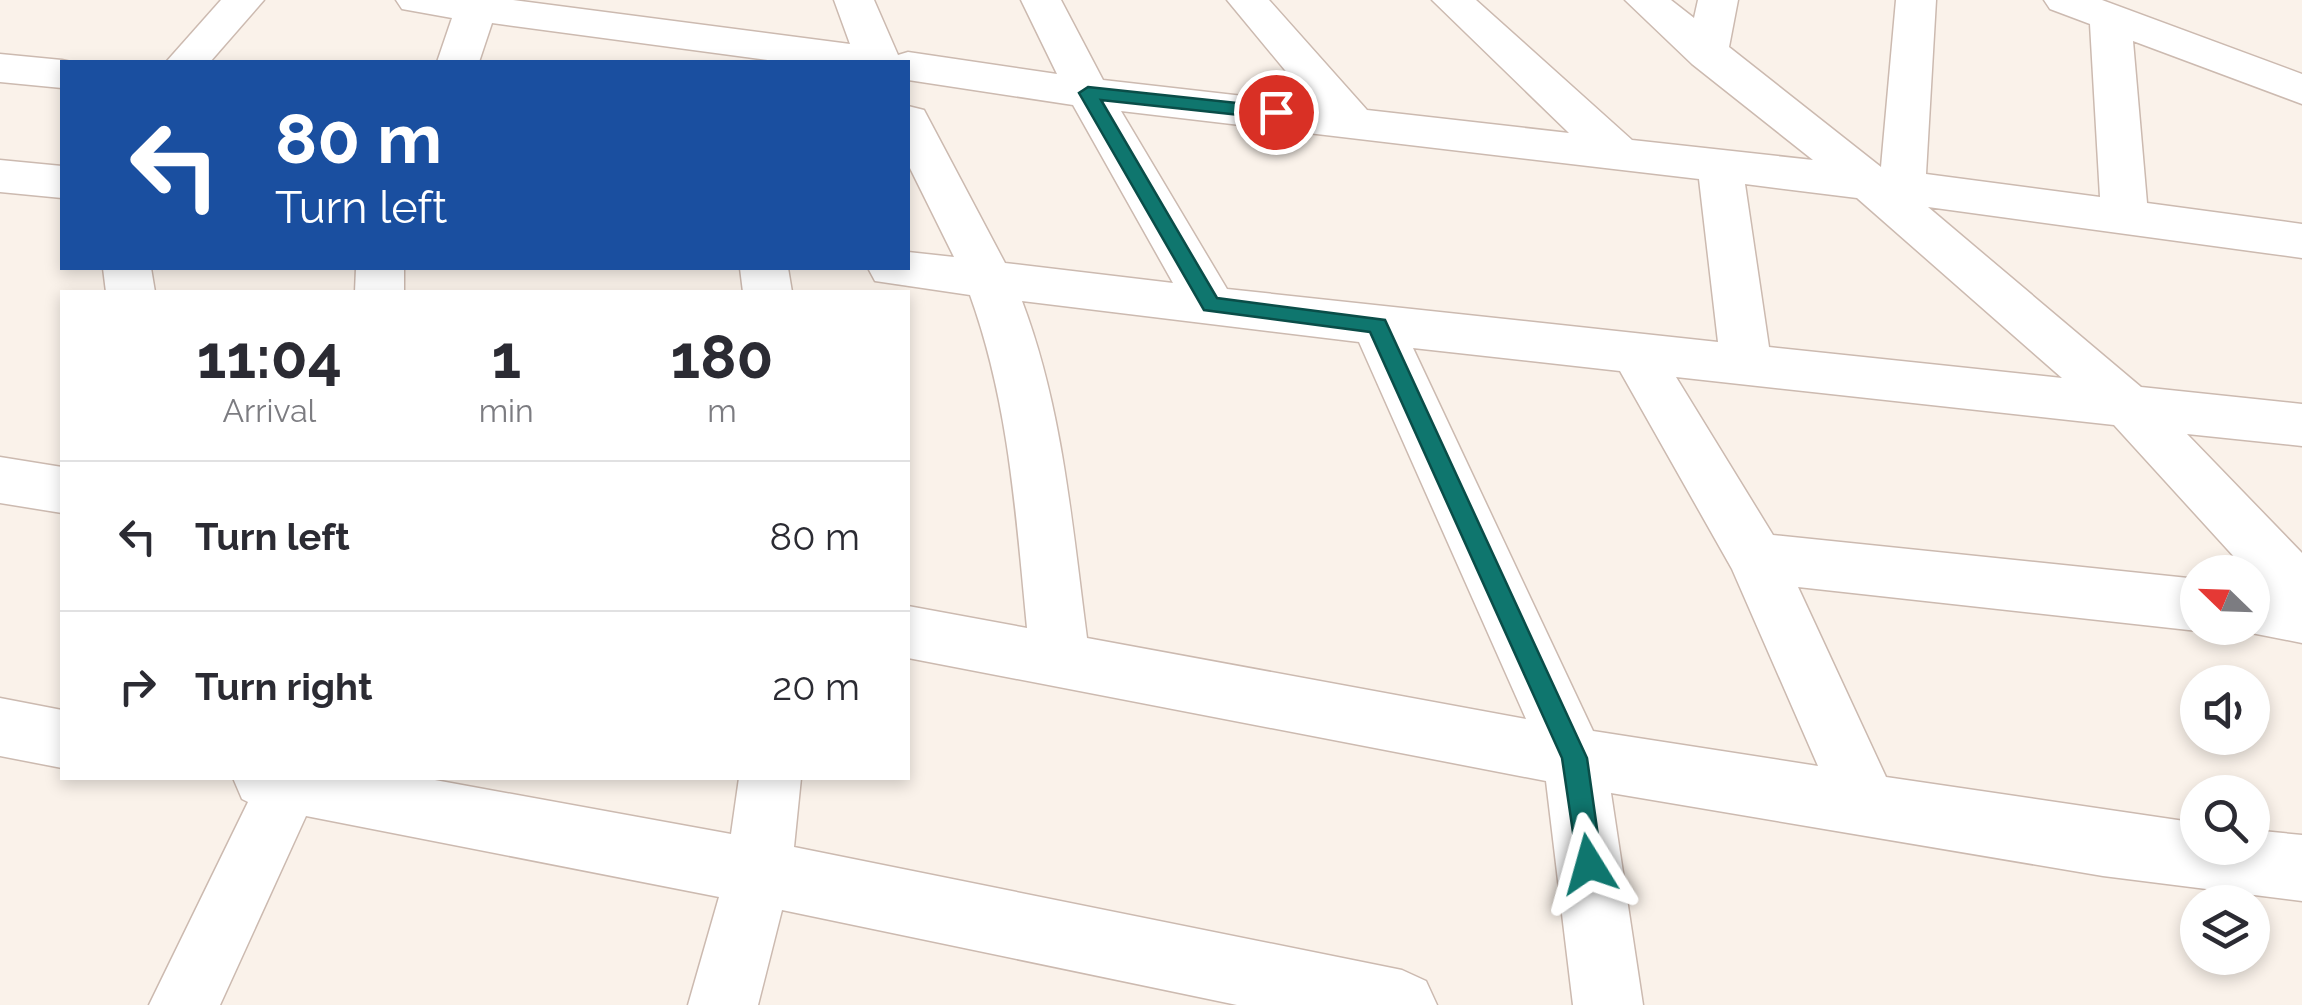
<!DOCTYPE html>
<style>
:root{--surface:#fff;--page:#f2f2f3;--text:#2b2b33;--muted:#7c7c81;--line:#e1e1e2}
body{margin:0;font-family:Raleway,sans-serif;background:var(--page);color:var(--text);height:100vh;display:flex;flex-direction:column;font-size:38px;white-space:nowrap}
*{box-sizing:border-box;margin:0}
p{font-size:32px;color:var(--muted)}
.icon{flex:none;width:55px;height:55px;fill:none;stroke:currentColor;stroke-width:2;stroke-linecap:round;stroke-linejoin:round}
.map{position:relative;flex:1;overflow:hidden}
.panel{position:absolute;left:60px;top:290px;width:850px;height:490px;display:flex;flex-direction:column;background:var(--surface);border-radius:0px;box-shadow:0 5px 15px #0003}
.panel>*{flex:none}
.guide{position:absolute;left:60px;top:60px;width:850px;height:210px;border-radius:0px;box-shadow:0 5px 15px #0003;background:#1a4fa0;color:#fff;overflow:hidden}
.needle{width:65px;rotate:293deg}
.fabs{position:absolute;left:2180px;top:555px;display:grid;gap:20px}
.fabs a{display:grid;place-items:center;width:90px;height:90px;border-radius:50%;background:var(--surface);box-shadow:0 5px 15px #0003;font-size:50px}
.pin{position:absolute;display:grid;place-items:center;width:85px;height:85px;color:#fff;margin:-42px;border:5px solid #fff;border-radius:50%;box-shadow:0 2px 10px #0007}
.me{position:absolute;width:110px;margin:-55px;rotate:352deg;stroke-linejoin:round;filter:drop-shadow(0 0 8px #0008)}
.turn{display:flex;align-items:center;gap:35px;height:210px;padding:0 50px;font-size:45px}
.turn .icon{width:130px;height:130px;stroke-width:2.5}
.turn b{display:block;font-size:70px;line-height:85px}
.eta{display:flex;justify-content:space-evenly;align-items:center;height:170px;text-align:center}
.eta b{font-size:60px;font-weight:700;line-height:70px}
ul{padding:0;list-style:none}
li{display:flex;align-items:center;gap:30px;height:150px;padding:0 50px;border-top:2px solid var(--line)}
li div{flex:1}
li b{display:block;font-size:38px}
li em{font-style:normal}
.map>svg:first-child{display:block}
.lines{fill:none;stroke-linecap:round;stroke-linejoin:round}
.minor-casing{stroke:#ccbab0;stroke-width:3}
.minor{fill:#fff;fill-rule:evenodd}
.route{fill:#0f766e;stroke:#0a4d48;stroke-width:2.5}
</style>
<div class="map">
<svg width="2302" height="1005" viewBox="0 0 2302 1005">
<rect width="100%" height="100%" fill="#faf2ea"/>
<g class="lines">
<defs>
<g id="minor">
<polygon points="221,0 264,0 210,62 166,62"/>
<path d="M 396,0 L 513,0 L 850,44 L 834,0 L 874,0 L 898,55 L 908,52 L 1057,74 L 1021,0 L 1061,0 L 1103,80 L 1313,104 L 1227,0 L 1269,0 L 1367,110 L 1569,133 L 1432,0 L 1476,0 L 1632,140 L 1813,160 L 1692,64 L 1625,0 L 1671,0 L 1694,18 L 1698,0 L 1738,0 L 1729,47 L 1881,167 L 1896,0 L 1936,0 L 1926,174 L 2100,197 L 2090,24 L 2050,9 L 2044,0 L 2102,0 L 2302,74 L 2302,104 L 2133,41 L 2147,203 L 2302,224 L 2302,258 L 1928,207 L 2141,387 L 2302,404 L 2302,446 L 2187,434 L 2302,553 L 2302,643 L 2231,629 L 2252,628 L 2252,585 L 2260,586 L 2252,572 L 2248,572 L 2114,425 L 1676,377 L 1773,535 L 2198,579 L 2198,628 L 2206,628 L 2198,631 L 1798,587 L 1886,777 L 2198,823 L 2198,848 L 2252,848 L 2252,830 L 2302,835 L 2302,901 L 2103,876 L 1611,793 L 1643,1005 L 1573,1005 L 1546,781 L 908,658 L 908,606 L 1027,628 C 1016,515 1009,403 970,295 L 875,281 L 868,268 L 908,268 L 908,252 L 954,257 L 908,164 L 908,106 L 924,110 L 1005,263 L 1173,283 L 1073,105 L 908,80 L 908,62 L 783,62 L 492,23 L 479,62 L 437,62 L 452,18 L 402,9 ZM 1121,111 L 1699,179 L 1718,342 L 1227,289 ZM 1745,184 L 1857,198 L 2062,378 L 1769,347 ZM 1022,301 L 1359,342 L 1526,719 L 1087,638 C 1072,525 1063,409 1022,301 ZM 1413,348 L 1620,371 L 1732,569 L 1818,766 L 1593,731 Z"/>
<polygon points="0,54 62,60 71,62 62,62 62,88 0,82"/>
<polygon points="0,160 62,166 62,198 0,192"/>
<polygon points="103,268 151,268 155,292 106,292"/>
<polygon points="356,268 404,268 404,292 355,292"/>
<polygon points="740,268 788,268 792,292 743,292"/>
<polygon points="0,457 62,467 62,513 0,503"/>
<polygon points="0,698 62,710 62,768 0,756"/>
<polygon points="233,778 424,778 731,834 739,778 801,778 794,847 1402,970 1426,981 1437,1005 1237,1005 782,910 758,1005 688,1005 719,897 306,816 220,1005 149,1005 248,802 242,799"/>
</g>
</defs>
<use href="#minor" class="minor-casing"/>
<use href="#minor" class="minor"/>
</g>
<polygon class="route" points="1088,87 1283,108 1283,117 1276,119 1101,100 1217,298 1385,320 1587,758 1602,864 1599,873 1589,877 1579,873 1562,758 1370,332 1204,310 1079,93"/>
</svg>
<div class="fabs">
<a><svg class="needle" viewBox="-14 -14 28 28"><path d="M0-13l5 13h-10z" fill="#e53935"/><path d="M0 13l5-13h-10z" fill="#7c7c81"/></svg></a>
<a><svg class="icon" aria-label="sound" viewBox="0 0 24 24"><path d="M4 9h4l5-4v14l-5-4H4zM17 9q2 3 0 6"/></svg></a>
<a><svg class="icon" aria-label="search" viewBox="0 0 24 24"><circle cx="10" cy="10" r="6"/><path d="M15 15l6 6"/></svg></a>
<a><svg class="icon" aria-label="layers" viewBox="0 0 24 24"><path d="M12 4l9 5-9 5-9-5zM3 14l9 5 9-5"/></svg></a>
</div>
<div class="pin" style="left:1276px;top:112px;background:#d93025"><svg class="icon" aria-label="arrive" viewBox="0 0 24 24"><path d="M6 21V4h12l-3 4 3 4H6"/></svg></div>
<svg class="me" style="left:1589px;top:864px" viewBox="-20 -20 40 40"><path d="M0-17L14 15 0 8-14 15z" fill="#0f766e" stroke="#fff" stroke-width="4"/></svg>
<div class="guide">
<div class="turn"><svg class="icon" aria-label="left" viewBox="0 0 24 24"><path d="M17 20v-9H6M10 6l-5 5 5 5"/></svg><div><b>80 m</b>Turn left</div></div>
</div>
<section class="panel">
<div class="eta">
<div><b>11:04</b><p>Arrival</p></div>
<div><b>1</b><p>min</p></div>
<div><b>180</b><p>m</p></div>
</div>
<ul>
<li><svg class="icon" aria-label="left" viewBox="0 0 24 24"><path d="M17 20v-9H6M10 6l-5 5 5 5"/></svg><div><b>Turn left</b></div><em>80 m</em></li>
<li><svg class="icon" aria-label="right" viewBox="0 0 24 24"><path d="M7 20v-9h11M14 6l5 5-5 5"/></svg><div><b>Turn right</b></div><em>20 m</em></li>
</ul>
</section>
</div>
